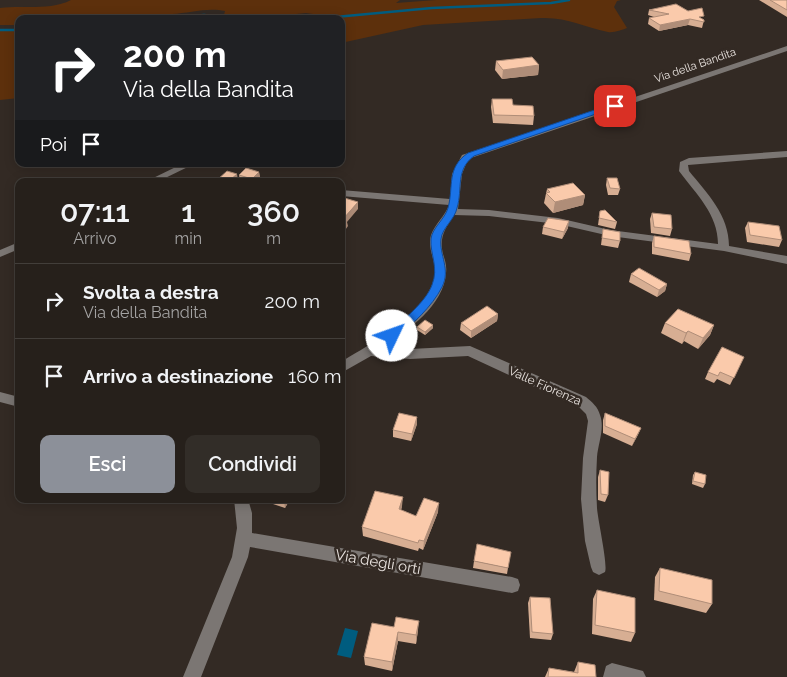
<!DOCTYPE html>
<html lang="it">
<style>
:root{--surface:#26201b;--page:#322d28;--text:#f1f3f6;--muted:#a4a3a3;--line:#423e3a;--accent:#8c9099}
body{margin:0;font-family:Raleway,sans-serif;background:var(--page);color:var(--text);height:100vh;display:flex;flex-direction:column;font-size:19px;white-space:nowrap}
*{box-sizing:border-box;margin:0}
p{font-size:16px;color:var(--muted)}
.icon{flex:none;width:28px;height:28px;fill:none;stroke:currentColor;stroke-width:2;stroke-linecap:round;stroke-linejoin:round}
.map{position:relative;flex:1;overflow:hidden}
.side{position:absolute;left:15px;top:178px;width:330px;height:325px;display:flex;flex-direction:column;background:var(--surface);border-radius:10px;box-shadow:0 2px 12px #0003,0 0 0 1px var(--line)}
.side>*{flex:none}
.banner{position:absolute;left:15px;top:15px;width:330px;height:152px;border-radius:10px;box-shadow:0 2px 12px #0003,0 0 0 1px var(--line);background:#202124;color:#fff;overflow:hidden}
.pin{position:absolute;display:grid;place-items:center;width:42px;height:42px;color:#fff;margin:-21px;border-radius:10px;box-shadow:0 2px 8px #0006}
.me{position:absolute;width:55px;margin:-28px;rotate:48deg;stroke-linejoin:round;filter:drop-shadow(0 0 4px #0008)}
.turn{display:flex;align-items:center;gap:18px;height:105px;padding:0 25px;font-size:22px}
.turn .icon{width:65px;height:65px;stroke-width:2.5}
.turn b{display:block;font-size:35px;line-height:42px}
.then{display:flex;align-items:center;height:48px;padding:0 25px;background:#0003;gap:10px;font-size:19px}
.eta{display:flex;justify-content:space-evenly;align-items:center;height:85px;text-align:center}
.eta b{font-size:30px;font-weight:600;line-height:35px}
.cta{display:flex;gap:10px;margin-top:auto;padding:10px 25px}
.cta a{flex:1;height:58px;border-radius:10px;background:var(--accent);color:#fff;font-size:20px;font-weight:600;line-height:58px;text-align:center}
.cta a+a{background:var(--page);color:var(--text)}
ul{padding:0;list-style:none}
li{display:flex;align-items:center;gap:15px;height:75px;padding:0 25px;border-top:1px solid var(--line)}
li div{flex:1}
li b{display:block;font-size:19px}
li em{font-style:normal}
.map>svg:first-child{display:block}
.green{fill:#5d300c}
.water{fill:#005c7f}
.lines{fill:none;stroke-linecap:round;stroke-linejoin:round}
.stream{stroke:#005c7f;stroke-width:2.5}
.minor{fill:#7b7673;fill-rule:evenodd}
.wall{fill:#d7ae93}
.shaded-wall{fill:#af8d78}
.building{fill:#facaab;stroke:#af8d78}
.route{fill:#1a73e8;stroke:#114b97}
.labels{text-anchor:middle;stroke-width:5;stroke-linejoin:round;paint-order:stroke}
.far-street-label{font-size:11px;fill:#e9e3df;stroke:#332a24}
.street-label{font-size:12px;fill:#e9e3df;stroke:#332a24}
.near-street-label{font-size:15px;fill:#e9e3df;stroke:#332a24}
</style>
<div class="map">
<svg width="787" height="677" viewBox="0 0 787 677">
<rect width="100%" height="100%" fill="#332a24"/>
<g class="green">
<path d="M 71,0 L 400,0 L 396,3 L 436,0 L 621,0 L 617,1 L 614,7 L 627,28 C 621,30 614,33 608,32 C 583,27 568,17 541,18 L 423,25 L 341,43 L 341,19 L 312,19 L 320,15 L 306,13 L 267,17 L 266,19 L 177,19 L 218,17 L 224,15 L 225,11 C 208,7 189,13 172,14 C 121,17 70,19 19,19 L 19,25 L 0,25 L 0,8 C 22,5 50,11 71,0 Z"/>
<polygon points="0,31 19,31 19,98 0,100"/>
</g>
<polygon class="water" points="345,628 358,631 351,658 337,655"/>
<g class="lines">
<g class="stream">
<polyline points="156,19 204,15 240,19"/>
<polyline points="314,19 432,8 551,3 569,0"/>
<polyline points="0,30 19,30"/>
</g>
<g class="minor">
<path d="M 787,46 L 787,51 L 468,159 L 462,174 L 458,209 L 489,210 L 558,218 L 610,230 L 718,244 C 718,214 696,194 679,171 L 680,162 L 689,158 L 787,151 L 787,157 L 688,165 L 689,171 C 707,193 729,215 729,246 L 787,256 L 787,264 L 724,251 L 610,236 L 558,224 L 489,216 L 454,215 C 445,229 439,237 443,254 C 445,260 447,266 446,273 C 444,305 408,331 383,347 L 410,349 L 470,346 L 586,397 C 592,402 598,407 600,415 C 605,428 598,444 597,457 C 596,474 596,491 597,508 C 598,521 608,565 605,572 L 599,575 L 593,572 L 591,567 L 585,541 L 581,499 L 583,458 L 588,421 L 586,414 L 580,408 L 468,356 L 410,359 L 371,356 L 341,373 L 341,362 C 372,343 429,313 435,274 C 436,261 427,248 431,235 C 435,224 445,216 449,205 L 341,196 L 341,190 L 450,199 L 452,174 L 462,155 Z"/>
<polygon points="182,164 194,164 159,181 147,181"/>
<polygon points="19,242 19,249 0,257 0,250"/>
<polygon points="0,392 19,397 19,407 0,402"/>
<polygon points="234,499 248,499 252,513 252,533 512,577 518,579 520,585 518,591 512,593 250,547 248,557 201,677 183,677 232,557 237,528"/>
<polygon points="612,663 643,671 646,677 603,677 606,666"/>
</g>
</g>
<g class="wall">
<polygon points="759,0 787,0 787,17"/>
<polygon points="649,10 703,19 704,20 702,28 688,25 659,31 648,24 649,18 654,17 648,15"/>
<polygon points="496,61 539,65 538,75 502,79 495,70"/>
<polygon points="492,99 513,105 534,116 533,125 493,123 491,107"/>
<polygon points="259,172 260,178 257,181 240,181 239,175"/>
<polygon points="607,178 620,189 618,195 608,195 606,185"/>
<polygon points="547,189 585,195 583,205 553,213 544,203"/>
<polygon points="600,211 617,222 615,229 598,225"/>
<polygon points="652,213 672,229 670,236 651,233 650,219"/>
<polygon points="748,222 782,240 779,247 747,242 745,228"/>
<polygon points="543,227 568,228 562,239 542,234"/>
<polygon points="603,229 620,241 618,248 601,245"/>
<polygon points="654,236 691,254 689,261 652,254 652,243"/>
<polygon points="631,274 667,284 665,291 657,297 629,282"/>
<polygon points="498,314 497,321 471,338 460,330 461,323"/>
<polygon points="665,323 714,325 710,335 698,349 684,341 682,344 661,333"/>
<polygon points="417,327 433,328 425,335 417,330"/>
<polygon points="744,357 730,385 717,379 714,383 705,379 708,372"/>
<polygon points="605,413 641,428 632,446 603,433 603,420"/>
<polygon points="417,417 417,424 411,441 393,437 393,430"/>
<polygon points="600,470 608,495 605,502 598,500 598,477"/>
<polygon points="695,472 705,484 703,488 692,484 693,475"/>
<polygon points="266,499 290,499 285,508 267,502"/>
<polygon points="402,506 401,510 416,516 438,512 423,550 419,548 418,551 363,536 362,527"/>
<polygon points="474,561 508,568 507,574 473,568"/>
<polygon points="660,568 712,604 706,613 654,600 655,577"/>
<polygon points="597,590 635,633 631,642 592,634 593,599"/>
<polygon points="530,597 553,634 551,640 530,638 528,603"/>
<polygon points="394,627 418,630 416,644 398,641 392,671 365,665 364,657"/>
<polygon points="578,662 596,677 545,677 549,668 574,672"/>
</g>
<g class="shaded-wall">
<polygon points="690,19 688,25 659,31 660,25"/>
<polygon points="539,65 538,75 502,79 503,70"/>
<polygon points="259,172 260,178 257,181 252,181 252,179"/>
<polygon points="237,174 238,180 237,181 229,181"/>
<polygon points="585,195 583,205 553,213 555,202"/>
<polygon points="358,202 358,209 347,222 348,226 341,236 341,229 344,218"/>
<polygon points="569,221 568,228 562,239 564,232"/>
<polygon points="667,284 665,291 657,297 659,290"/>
<polygon points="498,314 497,321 471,338 471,331"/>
<polygon points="433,325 433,328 425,335 425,332"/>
<polygon points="714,325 710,335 698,349 703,338"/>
<polygon points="688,331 684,341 682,344 686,333"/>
<polygon points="417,417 417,424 411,441 412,434"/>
<polygon points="641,428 638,435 632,446 635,439"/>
<polygon points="403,497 402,506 399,518 399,509"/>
<polygon points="286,499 290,499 285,508 284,501"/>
<polygon points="439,503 438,512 423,550 424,541"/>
<polygon points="419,621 418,630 416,644 416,635"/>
<polygon points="398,632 398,641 392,671 392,662"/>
</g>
<g class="building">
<polygon points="770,0 787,0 787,10"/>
<polygon points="676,4 688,11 702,8 704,16 699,17 704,20 704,22 690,19 660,25 649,18 669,14 649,10"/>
<polygon points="532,57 539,65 503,70 496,61"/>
<polygon points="492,99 512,99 513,105 533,106 534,116 494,115"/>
<polygon points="246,168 259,172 252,179 239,175"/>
<polygon points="227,171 237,174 229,181 216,181"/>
<polygon points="607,178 617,178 620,189 610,188"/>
<polygon points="573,183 585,195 555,202 546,193 550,192 547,189"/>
<polygon points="341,197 358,202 344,218 347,219 341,229"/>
<polygon points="605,210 617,222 599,218 600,211"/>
<polygon points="652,213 671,215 672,229 654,227"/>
<polygon points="548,218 569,221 564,232 543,227"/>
<polygon points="748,222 779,226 782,240 750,235"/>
<polygon points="603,229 620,232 620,241 602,238"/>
<polygon points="654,236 689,241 691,254 654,247"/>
<polygon points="639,268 667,284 659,290 631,274"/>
<polygon points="487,306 498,314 471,331 461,323"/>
<polygon points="678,309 714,325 703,338 688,331 686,333 665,323"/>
<polygon points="425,320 433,325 425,332 417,327"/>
<polygon points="722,347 744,357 734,378 720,372 718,376 708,372"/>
<polygon points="399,413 417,417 412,434 393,430"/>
<polygon points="605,413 641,428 635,439 605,426"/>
<polygon points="600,470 609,472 608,495 601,494"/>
<polygon points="695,472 706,475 705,484 693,481"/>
<polygon points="375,491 403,497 399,509 416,516 424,498 439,503 424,541 419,540 418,543 362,527"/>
<polygon points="276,499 286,499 284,501"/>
<polygon points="477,544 511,552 508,568 474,561"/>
<polygon points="660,568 712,580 712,604 659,591"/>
<polygon points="597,590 635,598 635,633 595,625"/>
<polygon points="530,597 550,598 553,634 532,632"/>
<polygon points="396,617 419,621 416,635 398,632 392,662 364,657 372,623 394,627"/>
<polygon points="578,662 595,665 596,677 548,677 549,668 578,673"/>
</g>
<path class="route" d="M 612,104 L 619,106 L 474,156 C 455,170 463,188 457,208 C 455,219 442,228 441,239 C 439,255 451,269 442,287 C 432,307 412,324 396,339 L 388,339 L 387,336 L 388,333 C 402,321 426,302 432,285 C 439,267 430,255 431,239 C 432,228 445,219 448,208 C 454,186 446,168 468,153 Z"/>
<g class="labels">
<g class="far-street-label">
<text transform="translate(695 65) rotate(-19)" y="4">Via della Bandita</text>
</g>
<g class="street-label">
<text transform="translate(545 386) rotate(24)" y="4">Valle Fiorenza</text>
</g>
<g class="near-street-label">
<text transform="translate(378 562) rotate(10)" y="5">Via degli orti</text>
</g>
</g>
</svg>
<div class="pin" style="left:615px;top:106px;background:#d93025"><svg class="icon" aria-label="arrive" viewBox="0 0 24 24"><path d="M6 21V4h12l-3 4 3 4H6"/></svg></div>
<svg class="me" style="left:392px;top:336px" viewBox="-20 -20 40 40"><circle r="19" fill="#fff"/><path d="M0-13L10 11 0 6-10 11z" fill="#1a73e8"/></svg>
<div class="banner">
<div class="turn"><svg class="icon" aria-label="right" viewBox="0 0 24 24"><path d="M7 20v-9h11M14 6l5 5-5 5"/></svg><div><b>200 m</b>Via della Bandita</div></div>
<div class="then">Poi<svg class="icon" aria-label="arrive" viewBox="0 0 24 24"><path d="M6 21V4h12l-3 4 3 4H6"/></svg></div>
</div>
<section class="side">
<div class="eta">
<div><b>07:11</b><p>Arrivo</p></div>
<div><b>1</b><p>min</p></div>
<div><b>360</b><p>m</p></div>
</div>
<ul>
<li><svg class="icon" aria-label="right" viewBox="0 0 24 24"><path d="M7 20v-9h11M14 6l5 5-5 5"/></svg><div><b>Svolta a destra</b><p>Via della Bandita</p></div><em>200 m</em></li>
<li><svg class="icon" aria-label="arrive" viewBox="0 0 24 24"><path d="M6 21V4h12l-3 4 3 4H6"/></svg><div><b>Arrivo a destinazione</b></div><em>160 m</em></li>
</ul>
<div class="cta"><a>Esci</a><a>Condividi</a></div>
</section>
</div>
